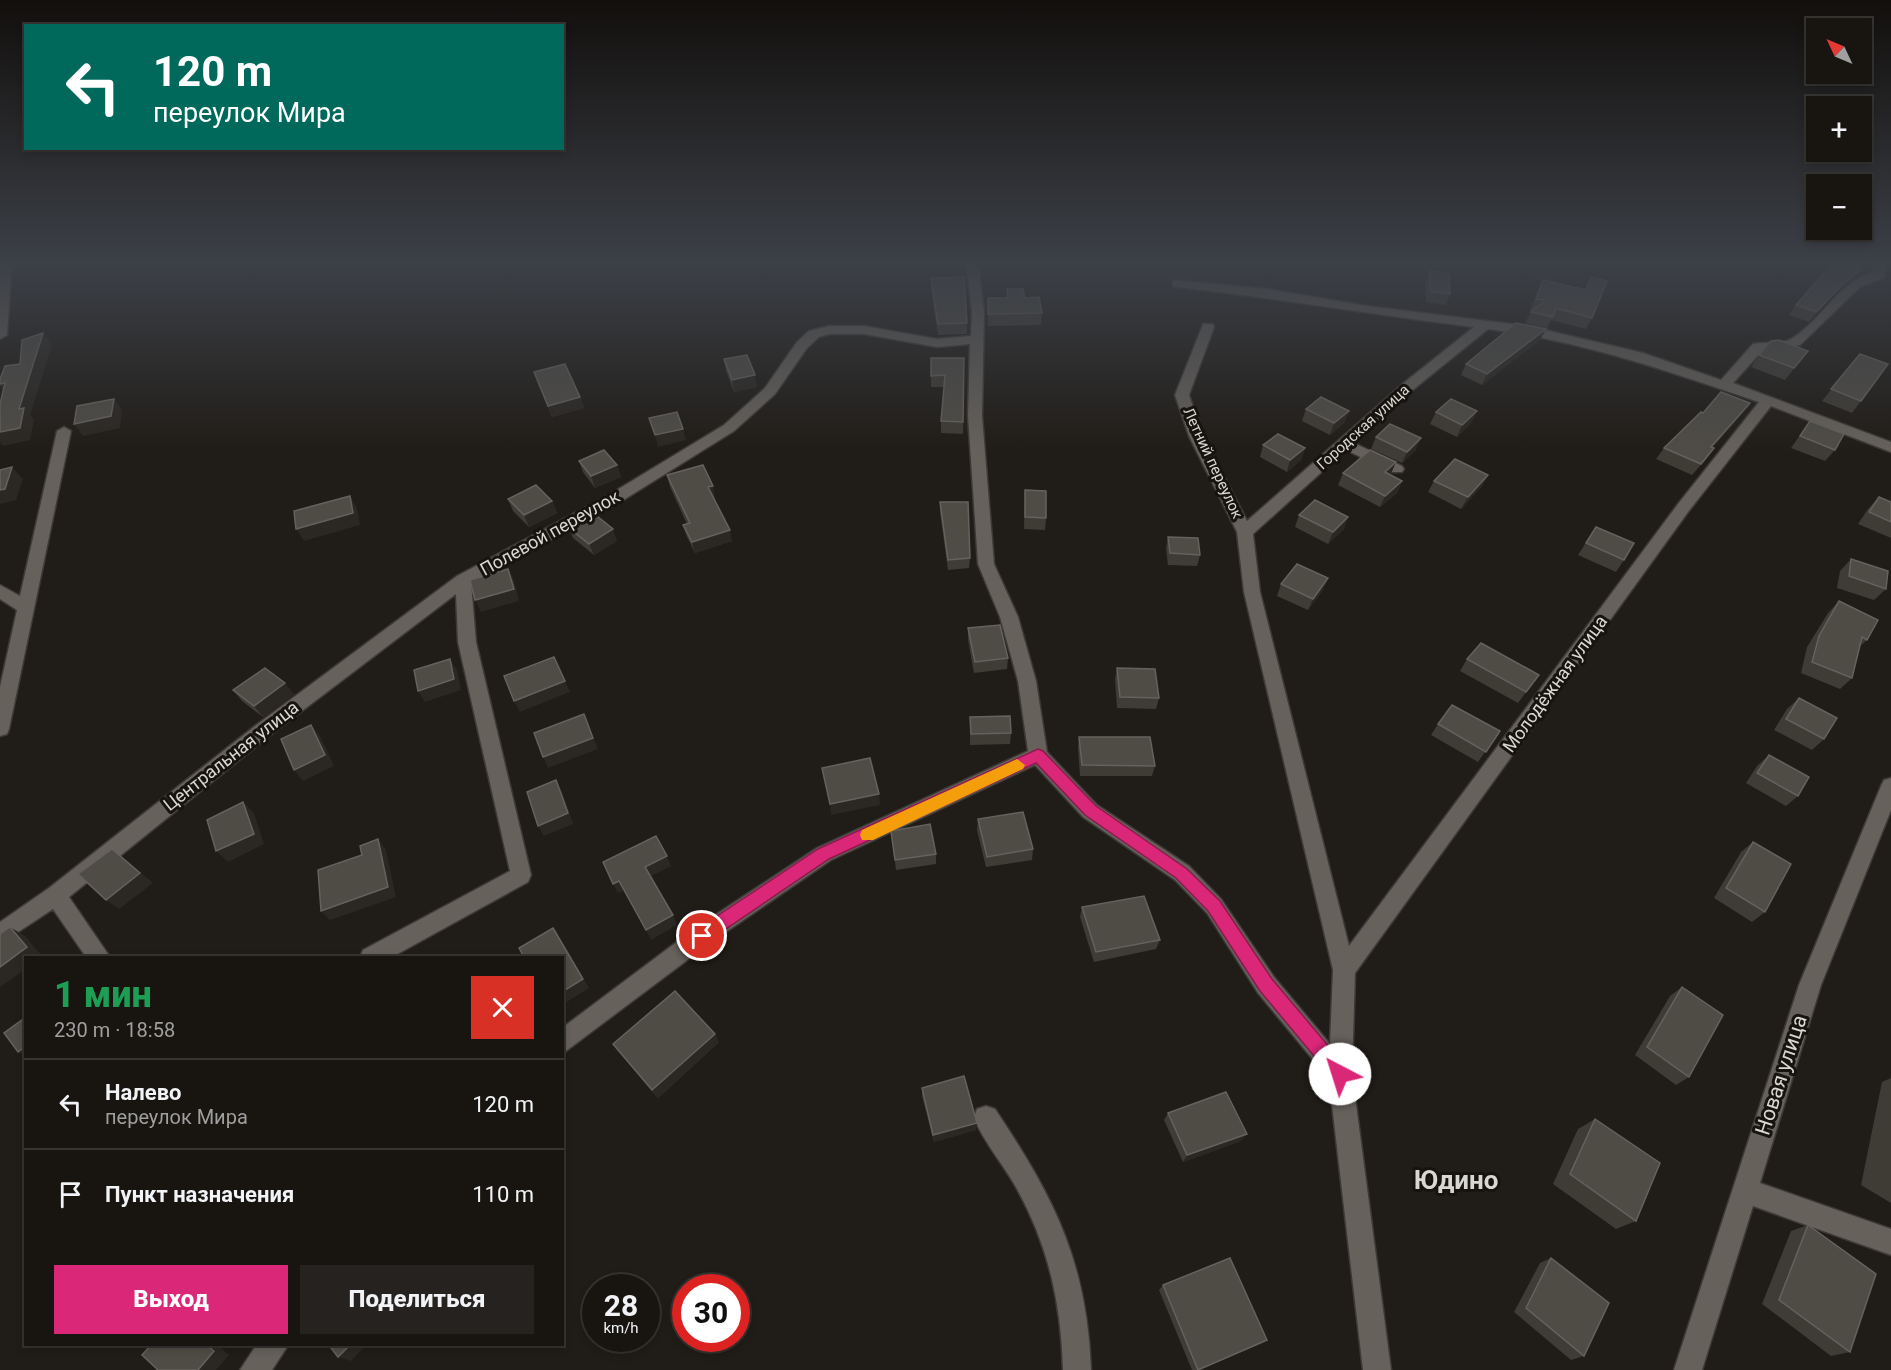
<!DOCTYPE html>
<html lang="ru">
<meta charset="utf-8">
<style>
:root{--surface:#181511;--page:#25221f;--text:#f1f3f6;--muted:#9f9f9f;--line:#363431;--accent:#db2777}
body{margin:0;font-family:Roboto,sans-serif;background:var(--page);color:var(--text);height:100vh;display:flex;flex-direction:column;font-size:22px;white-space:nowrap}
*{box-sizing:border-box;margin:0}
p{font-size:20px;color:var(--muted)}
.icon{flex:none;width:33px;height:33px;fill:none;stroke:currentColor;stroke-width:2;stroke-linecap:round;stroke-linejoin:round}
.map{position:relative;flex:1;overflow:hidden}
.side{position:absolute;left:24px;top:956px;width:540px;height:390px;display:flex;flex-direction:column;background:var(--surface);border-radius:0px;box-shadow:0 3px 9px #0003,0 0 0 2px var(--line)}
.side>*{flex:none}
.banner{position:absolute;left:24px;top:24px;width:540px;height:126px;border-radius:0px;box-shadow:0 3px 9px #0003,0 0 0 2px var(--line);background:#00695c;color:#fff;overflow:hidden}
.needle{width:39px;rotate:314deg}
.fabs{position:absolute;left:1806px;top:18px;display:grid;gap:12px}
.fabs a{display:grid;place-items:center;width:66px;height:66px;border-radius:0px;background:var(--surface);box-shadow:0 3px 9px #0003,0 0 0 2px var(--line);font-size:30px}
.speed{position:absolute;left:582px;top:1274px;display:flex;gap:12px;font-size:30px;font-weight:700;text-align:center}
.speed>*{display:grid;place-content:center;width:78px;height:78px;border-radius:50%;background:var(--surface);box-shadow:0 3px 9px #0003,0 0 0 2px var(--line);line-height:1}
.speed small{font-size:15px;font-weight:400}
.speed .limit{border:9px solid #d22;background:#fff;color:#111}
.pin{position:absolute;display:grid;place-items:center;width:51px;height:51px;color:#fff;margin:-26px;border:3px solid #fff;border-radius:50%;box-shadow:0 2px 6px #0007}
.me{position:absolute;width:66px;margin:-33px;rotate:320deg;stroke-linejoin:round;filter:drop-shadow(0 0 4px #0008)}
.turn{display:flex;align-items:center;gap:21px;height:126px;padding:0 30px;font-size:27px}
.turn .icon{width:78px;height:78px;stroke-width:2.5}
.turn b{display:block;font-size:42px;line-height:51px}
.round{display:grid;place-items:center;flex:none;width:63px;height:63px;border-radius:0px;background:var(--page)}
.headline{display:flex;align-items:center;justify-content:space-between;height:102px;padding:0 30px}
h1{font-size:36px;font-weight:800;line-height:45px;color:#1e9e55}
.primary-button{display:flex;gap:12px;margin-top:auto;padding:12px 30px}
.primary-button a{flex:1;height:69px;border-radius:0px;background:var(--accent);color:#fff;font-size:24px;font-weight:800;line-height:69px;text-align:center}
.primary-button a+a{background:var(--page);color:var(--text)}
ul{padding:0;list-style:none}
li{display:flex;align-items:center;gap:18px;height:90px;padding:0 30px;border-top:2px solid var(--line)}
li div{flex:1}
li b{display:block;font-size:22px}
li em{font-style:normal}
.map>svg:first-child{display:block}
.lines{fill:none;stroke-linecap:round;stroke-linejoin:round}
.minor-casing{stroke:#3c3936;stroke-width:3}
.minor{fill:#66615b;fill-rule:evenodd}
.wall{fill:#3f3b35}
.shaded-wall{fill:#2b2722}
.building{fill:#4f4c46;stroke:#65615c;stroke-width:1.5}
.route{fill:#db2777;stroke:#8e194d;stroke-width:1.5}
.slow{fill:#f59e0b}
.labels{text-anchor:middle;stroke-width:6;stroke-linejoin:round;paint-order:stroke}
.far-street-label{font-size:15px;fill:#d9d7d3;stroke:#17130e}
.street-label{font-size:18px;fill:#d9d7d3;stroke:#17130e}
.near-street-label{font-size:21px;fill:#d9d7d3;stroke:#17130e}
.near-quarter-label{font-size:26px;font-weight:bold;fill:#d9d7d3;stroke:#17130e}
</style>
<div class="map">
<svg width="1891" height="1370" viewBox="0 0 1891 1370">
<rect width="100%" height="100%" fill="#201c17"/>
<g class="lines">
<defs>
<g id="minor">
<polygon points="0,262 12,262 7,335 0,339"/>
<path d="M 966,262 L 978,262 L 984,312 L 982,416 L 994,564 L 1018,617 L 1036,681 L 1047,752 L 1097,805 L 1189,866 L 1221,899 L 1274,977 L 1330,1044 L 1333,970 L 1244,592 L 1237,532 L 1189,436 L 1175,395 L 1202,327 L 1203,324 L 1213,324 L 1214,327 L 1189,395 L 1203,436 L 1247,521 L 1405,382 L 1474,327 C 1375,315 1277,298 1177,287 L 1173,286 L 1173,280 L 1267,289 L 1367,306 L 1528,326 L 1643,353 L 1721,380 L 1753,344 C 1765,341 1780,345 1791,339 C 1823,320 1837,283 1874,272 L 1872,262 L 1884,262 L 1885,277 L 1860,287 L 1800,345 L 1762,351 L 1733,383 L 1891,442 L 1891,452 L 1771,406 L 1688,512 L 1355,973 L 1352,1074 L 1391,1370 L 1363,1370 L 1329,1079 L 1258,993 L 1207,913 L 1175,880 L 1083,817 L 1035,765 L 831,860 L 710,943 L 562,1054 L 562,1028 L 694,929 L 817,848 L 1028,751 L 1018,681 L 1000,617 L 978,564 L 968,416 L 970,344 L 937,347 L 864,334 L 829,334 L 819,337 L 807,348 L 775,394 L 734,431 L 617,504 L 471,583 L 476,642 L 531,875 L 528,882 L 392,957 L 360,957 L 363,950 L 510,871 L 458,642 L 456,594 L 269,736 L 69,897 L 110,957 L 86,957 L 53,909 L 0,944 L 0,922 L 49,888 L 255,726 L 457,576 L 607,496 L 724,425 L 765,388 L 797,342 L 809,331 L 829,326 L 864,326 L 937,339 L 971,336 L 972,312 ZM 1488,329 C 1582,341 1671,372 1759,402 L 1678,504 L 1349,946 L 1260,592 L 1253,534 L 1346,450 L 1392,472 L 1402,472 L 1404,469 L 1402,466 L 1354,443 L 1415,388 Z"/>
<polygon points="64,427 71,431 9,729 7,734 0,736 0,687 17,610 0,599 0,585 20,596 57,431"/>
<polygon points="1891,778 1891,810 1821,985 1760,1183 1891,1229 1891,1255 1753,1206 1702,1370 1674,1370 1799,985 1881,786 1884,780"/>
<path d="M 986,1106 L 995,1109 C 1054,1197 1087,1262 1091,1370 L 1063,1370 C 1061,1304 1049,1247 1017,1189 C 1004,1165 984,1143 974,1118 L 977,1109 Z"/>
<polygon points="257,1344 289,1344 272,1370 240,1370"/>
</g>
</defs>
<use href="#minor" class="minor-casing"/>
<use href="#minor" class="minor"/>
</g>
<g class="wall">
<polygon points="1834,262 1870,262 1862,267 1864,267 1856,278 1838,291 1809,322 1789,315 1796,305"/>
<polygon points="1430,271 1450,294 1446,305 1426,302 1425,283"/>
<polygon points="1591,277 1592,318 1586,329 1551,320 1547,328 1525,323 1531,312 1532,311 1530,310 1543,280 1585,290"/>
<polygon points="931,278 967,323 967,334 938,335 931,290"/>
<polygon points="1007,289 1025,298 1042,313 1041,325 988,326 988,298 1007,298"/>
<polygon points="1540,340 1482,385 1461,375 1466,364"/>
<polygon points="1808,351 1785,380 1751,367 1759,355"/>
<polygon points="1860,354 1861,401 1852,413 1822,401"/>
<polygon points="931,358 964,358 963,434 941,433 941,421 944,387 931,387"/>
<polygon points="724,359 757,387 734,392 726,371"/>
<polygon points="534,372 580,397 584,408 552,417"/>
<polygon points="1750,403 1741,415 1713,447 1705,460 1692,475 1656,459 1664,448 1703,413"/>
<polygon points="1306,409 1349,411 1344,423 1330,435 1302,421"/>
<polygon points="1477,411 1471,423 1457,437 1430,424 1436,412"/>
<polygon points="1810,421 1835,450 1825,461 1791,448"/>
<polygon points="1376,437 1416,450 1402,463 1371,449"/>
<polygon points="1263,445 1305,448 1301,460 1287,472 1260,457"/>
<polygon points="579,461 617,465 621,477 595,488 583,472"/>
<polygon points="1343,473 1391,474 1390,475 1402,481 1397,493 1380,507 1338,485"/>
<polygon points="667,475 715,497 713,498 732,541 695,553 687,537 683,525 687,524 670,487"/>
<polygon points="1488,475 1482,486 1461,509 1428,492 1434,481"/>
<polygon points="1025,490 1046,518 1045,530 1024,529"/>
<polygon points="1879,497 1891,502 1891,538 1858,524 1868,509"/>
<polygon points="508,499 552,501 557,513 529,527 513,511"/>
<polygon points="940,502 970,558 969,568 948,570 940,512"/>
<polygon points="1299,515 1344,529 1328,544 1295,527"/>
<polygon points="568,527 617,541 594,555 573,538"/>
<polygon points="1596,527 1624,560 1616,572 1578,555"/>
<polygon points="1168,537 1200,555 1197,566 1168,565 1166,548"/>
<polygon points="1851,559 1886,589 1874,600 1837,588 1840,571"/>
<polygon points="1281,584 1323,590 1308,610 1277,596"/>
<polygon points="1839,601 1867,640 1859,647 1852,678 1840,689 1801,673 1807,647 1828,613"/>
<polygon points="968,628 1008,658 1007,669 974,673 968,640"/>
<polygon points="1467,659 1539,675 1518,703 1460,671"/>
<polygon points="1117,668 1159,698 1156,709 1117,708 1115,679"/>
<polygon points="233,690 294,694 263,717 242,701"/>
<polygon points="1799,698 1824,739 1812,750 1774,730 1787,709"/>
<polygon points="970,717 1011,733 1010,744 970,745"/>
<polygon points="1438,724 1500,731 1478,762 1431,735"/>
<polygon points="1079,737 1155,766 1152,776 1080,776 1078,748"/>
<polygon points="1769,755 1798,796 1786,806 1746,783 1757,766"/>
<polygon points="978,819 1033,849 1032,860 986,867 977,830"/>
<polygon points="891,831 936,854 936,864 896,870"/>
<polygon points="1753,842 1765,912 1752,922 1714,898 1741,852"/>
<polygon points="1082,907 1160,940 1156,949 1094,962 1080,917"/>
<polygon points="1682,987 1689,1077 1676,1085 1635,1055 1670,996"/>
<polygon points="719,1042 658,1098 619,1052 613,1044"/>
<polygon points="1891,1078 1891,1203 1861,1185 1882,1082"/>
<polygon points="922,1088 976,1130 934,1142 922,1096"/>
<polygon points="1168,1113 1241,1141 1183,1162 1164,1120"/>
<polygon points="1595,1119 1636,1221 1616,1229 1553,1184 1578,1129"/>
<polygon points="1808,1225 1850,1352 1831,1356 1762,1304 1791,1231"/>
<polygon points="1551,1258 1584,1356 1571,1360 1514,1312 1540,1263"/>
<polygon points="1163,1285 1260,1344 1199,1370 1192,1370 1159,1290"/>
</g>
<g class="shaded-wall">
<polygon points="1862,262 1870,262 1849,275 1857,265"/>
<polygon points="1864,267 1856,278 1838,291 1809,322 1816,312 1846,281"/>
<polygon points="1546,329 1540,340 1482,385 1487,374"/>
<polygon points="43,333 52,345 30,415 34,420 30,440 3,446 0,442 0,432 19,409"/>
<polygon points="755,375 757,387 734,392 732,380"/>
<polygon points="5,383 8,396 0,386 0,384"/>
<polygon points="580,397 584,408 552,417 548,406"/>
<polygon points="114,399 122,410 120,428 83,436 74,424"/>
<polygon points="1750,403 1741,415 1703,459 1711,447"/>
<polygon points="1349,411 1344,423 1330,435 1334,423"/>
<polygon points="1477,411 1471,423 1457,437 1462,425"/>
<polygon points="683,429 686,440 658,447 655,435"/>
<polygon points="1421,438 1416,450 1402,463 1407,452"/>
<polygon points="1305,448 1301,460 1287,472 1290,460"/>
<polygon points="1396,462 1391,474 1380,484 1385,472"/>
<polygon points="617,465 621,477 595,488 591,476"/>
<polygon points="12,467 23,479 16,500 0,504 0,490"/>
<polygon points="1488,475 1482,486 1461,509 1468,497"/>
<polygon points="1402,481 1397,493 1380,507 1385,496"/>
<polygon points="713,486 715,497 710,499 708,487"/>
<polygon points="350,496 357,508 360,525 304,541 296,529"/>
<polygon points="552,501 557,513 529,527 524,515"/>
<polygon points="1348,517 1344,529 1328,544 1333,532"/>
<polygon points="613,529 617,541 594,555 589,544"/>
<polygon points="730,530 732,541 695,553 692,542"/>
<polygon points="508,569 514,580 519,601 481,612 475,600"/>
<polygon points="1328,578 1323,590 1308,610 1313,599"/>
<polygon points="450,659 457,670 461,690 425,702 418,691"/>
<polygon points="565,681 570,692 520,712 514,701"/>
<polygon points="285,683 294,694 263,717 254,706"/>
<polygon points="584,714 598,749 548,768 543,757"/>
<polygon points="311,725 320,736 334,766 303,781 294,770"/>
<polygon points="556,780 562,791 573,824 544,836 538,826"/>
<polygon points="879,794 880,805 831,815 830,804"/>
<polygon points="243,802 254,813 264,844 228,862 216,851"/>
<polygon points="378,839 386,850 396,897 330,920 321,911"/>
<polygon points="112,849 153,883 119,909 106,900"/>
<polygon points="667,856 671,866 649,877 645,867"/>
<polygon points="619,881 624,891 618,893 613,884"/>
<polygon points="673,915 677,925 651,940 646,930"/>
<polygon points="10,927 25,936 42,956 26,957 26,969 0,987 0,967"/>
<polygon points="553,928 589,988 562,1005 562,992"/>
<polygon points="715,1034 719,1042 658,1098 652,1090"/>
<polygon points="26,1046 26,1056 18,1052"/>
<polygon points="977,1123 976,1130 934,1142 933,1135"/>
<polygon points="1247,1134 1241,1141 1183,1162 1187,1155"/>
<polygon points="1267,1340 1260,1344 1198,1370"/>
<polygon points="205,1344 217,1344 229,1355 216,1370 198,1370"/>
<polygon points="351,1344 367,1344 351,1361 338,1357"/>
</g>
<g class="building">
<polygon points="1834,262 1862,262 1857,265 1864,267 1846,281 1816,312 1796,305"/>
<polygon points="1430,271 1449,274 1450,294 1430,291"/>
<polygon points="964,277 967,323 938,324 931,278"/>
<polygon points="1591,277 1607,281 1592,318 1556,308 1553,317 1531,312 1545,300 1536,299 1543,280 1586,290"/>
<polygon points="1007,289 1023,289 1025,298 1039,297 1042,313 988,314 988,298 1008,298"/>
<polygon points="1516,323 1546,329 1487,374 1466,364"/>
<polygon points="43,333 19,409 24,408 20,428 0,432 0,404 5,383 0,384 0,379 5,366 20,364 22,340"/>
<polygon points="1779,340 1808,351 1794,368 1759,355 1771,341"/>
<polygon points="1860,354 1888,364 1861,401 1831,389"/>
<polygon points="747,355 755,375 732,380 724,359"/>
<polygon points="931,358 964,358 963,422 941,421 945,375 931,376"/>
<polygon points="565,364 580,397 548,406 534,372"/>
<polygon points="1721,392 1750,403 1711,447 1714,448 1701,464 1664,448 1701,412 1703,413"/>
<polygon points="1321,397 1349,411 1334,423 1306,409"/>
<polygon points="114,399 111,416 74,424 77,406"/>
<polygon points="1451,399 1477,411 1462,425 1436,412"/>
<polygon points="677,412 683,429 655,435 649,418"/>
<polygon points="1810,421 1844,434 1835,450 1800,436"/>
<polygon points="1390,424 1421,438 1407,452 1376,437"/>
<polygon points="1278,434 1305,448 1290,460 1263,445"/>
<polygon points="604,450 617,465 591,476 579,461"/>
<polygon points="1370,450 1396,462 1385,472 1402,481 1385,496 1343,473"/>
<polygon points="1455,459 1488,475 1468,497 1434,481"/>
<polygon points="703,465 713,486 708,487 730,530 692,542 683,525 690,523 667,475"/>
<polygon points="12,467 5,489 0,490 0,470"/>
<polygon points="536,485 552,501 524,515 508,499"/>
<polygon points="1025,490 1046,491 1046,518 1025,517"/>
<polygon points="350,496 353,513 296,529 294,511"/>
<polygon points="1879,497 1891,502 1891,522 1869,512"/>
<polygon points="1315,500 1348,517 1333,532 1299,515"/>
<polygon points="940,502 968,502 970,558 948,560"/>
<polygon points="592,512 613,529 589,544 568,527"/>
<polygon points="1596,527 1634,543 1624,560 1586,543"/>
<polygon points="1168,537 1198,538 1200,555 1170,553"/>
<polygon points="1851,559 1888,571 1886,589 1849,576"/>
<polygon points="1297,564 1328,578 1313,599 1281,584"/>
<polygon points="508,569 514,589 475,600 470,580"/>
<polygon points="1839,601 1878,620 1867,640 1862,637 1852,678 1812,662 1819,636"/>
<polygon points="1000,625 1008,658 975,662 968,628"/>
<polygon points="1481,643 1539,675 1526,692 1467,659"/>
<polygon points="554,657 565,681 514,701 504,676"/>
<polygon points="450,659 454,679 418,691 414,670"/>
<polygon points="265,668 285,683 254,706 233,690"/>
<polygon points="1117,668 1155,669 1159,698 1120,697"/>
<polygon points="1799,698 1837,718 1824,739 1786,719"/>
<polygon points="1452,705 1500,731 1486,752 1438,724"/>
<polygon points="584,714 593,738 543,757 534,733"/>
<polygon points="1010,716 1011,733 971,734 970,717"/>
<polygon points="311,725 325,755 294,770 281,739"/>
<polygon points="1079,737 1150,737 1155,766 1082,765"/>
<polygon points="1769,755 1809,777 1798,796 1757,773"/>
<polygon points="870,758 879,794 830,804 822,768"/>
<polygon points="556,780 568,813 538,826 527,792"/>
<polygon points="243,802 254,834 216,851 207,820"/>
<polygon points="1023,812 1033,849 987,857 978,819"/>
<polygon points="930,824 936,854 895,860 891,831"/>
<polygon points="656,836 667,856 645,867 673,915 646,930 619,881 613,884 603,862"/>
<polygon points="378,839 388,887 321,911 318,870 362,855 360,846"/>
<polygon points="1753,842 1791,864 1765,912 1726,888"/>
<polygon points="112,849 140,873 106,900 78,874"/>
<polygon points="1144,896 1160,940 1096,952 1082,907"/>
<polygon points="10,927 27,947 0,967 0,934"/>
<polygon points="553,928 583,979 562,992 562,957 524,957 519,948"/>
<polygon points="1682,987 1723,1015 1689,1077 1647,1047"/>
<polygon points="675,991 715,1034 652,1090 613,1044"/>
<polygon points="26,1017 26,1046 18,1052 4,1033"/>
<polygon points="964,1076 977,1123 933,1135 922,1088"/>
<polygon points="1226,1092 1247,1134 1187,1155 1168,1113"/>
<polygon points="1595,1119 1660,1163 1636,1221 1570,1174"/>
<polygon points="1808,1225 1876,1274 1850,1352 1779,1300"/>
<polygon points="1230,1258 1267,1340 1198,1370 1163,1285"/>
<polygon points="1551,1258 1609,1303 1584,1356 1526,1308"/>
<polygon points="152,1344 205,1344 214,1351 198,1370 158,1370 142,1355"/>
<polygon points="328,1344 351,1344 338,1357"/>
</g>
<linearGradient id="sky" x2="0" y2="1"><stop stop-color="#120f0d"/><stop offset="0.58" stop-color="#3c4047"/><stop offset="1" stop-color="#3c4047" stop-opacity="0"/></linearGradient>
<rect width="1891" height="453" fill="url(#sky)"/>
<polygon class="route" points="1038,749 1043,751 1096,806 1187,869 1220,901 1272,979 1347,1068 1349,1074 1347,1080 1340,1083 1334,1080 1260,991 1208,911 1176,878 1085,815 1036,763 829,859 708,941 702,943 696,941 694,936 696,930 818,849"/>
<polygon class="slow" points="1017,759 1025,765 1023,769 873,840 862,840 860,835 862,830"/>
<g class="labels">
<g class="far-street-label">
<text transform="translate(1363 427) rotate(-42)" y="5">Городская улица</text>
<text transform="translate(1213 463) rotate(65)" y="5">Летний переулок</text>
</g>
<g class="street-label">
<text transform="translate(550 533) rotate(-29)" y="6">Полевой переулок</text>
<text transform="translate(1555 684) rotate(-54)" y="6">Молодёжная улица</text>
<text transform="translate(231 756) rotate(-38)" y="6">Центральная улица</text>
</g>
<g class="near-street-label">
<text transform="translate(1781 1075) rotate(-72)" y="7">Новая улица</text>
</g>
<g class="near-quarter-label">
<text x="1456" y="1189">Юдино</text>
</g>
</g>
</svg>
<div class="fabs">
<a><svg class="needle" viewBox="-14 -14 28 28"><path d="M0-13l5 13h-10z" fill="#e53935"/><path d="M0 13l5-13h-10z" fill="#9f9f9f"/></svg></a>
<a>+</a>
<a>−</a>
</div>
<div class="speed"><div>28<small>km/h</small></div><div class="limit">30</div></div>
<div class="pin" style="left:702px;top:936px;background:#d93025"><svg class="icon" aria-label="arrive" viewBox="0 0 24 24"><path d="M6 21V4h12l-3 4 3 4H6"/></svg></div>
<svg class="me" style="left:1340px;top:1074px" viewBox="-20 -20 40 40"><circle r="19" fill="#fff"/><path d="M0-13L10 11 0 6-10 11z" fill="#db2777"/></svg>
<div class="banner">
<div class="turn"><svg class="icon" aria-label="left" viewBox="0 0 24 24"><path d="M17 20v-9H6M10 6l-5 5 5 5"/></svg><div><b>120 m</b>переулок Мира</div></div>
</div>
<section class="side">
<div class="headline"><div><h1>1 мин</h1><p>230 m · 18:58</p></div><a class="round" style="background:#d93025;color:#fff"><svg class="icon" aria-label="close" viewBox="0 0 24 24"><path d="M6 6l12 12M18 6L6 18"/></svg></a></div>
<ul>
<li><svg class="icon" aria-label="left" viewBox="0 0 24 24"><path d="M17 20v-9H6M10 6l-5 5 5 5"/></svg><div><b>Налево</b><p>переулок Мира</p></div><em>120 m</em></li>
<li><svg class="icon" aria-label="arrive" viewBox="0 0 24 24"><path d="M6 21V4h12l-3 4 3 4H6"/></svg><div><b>Пункт назначения</b></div><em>110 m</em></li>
</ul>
<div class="primary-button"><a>Выход</a><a>Поделиться</a></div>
</section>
</div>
